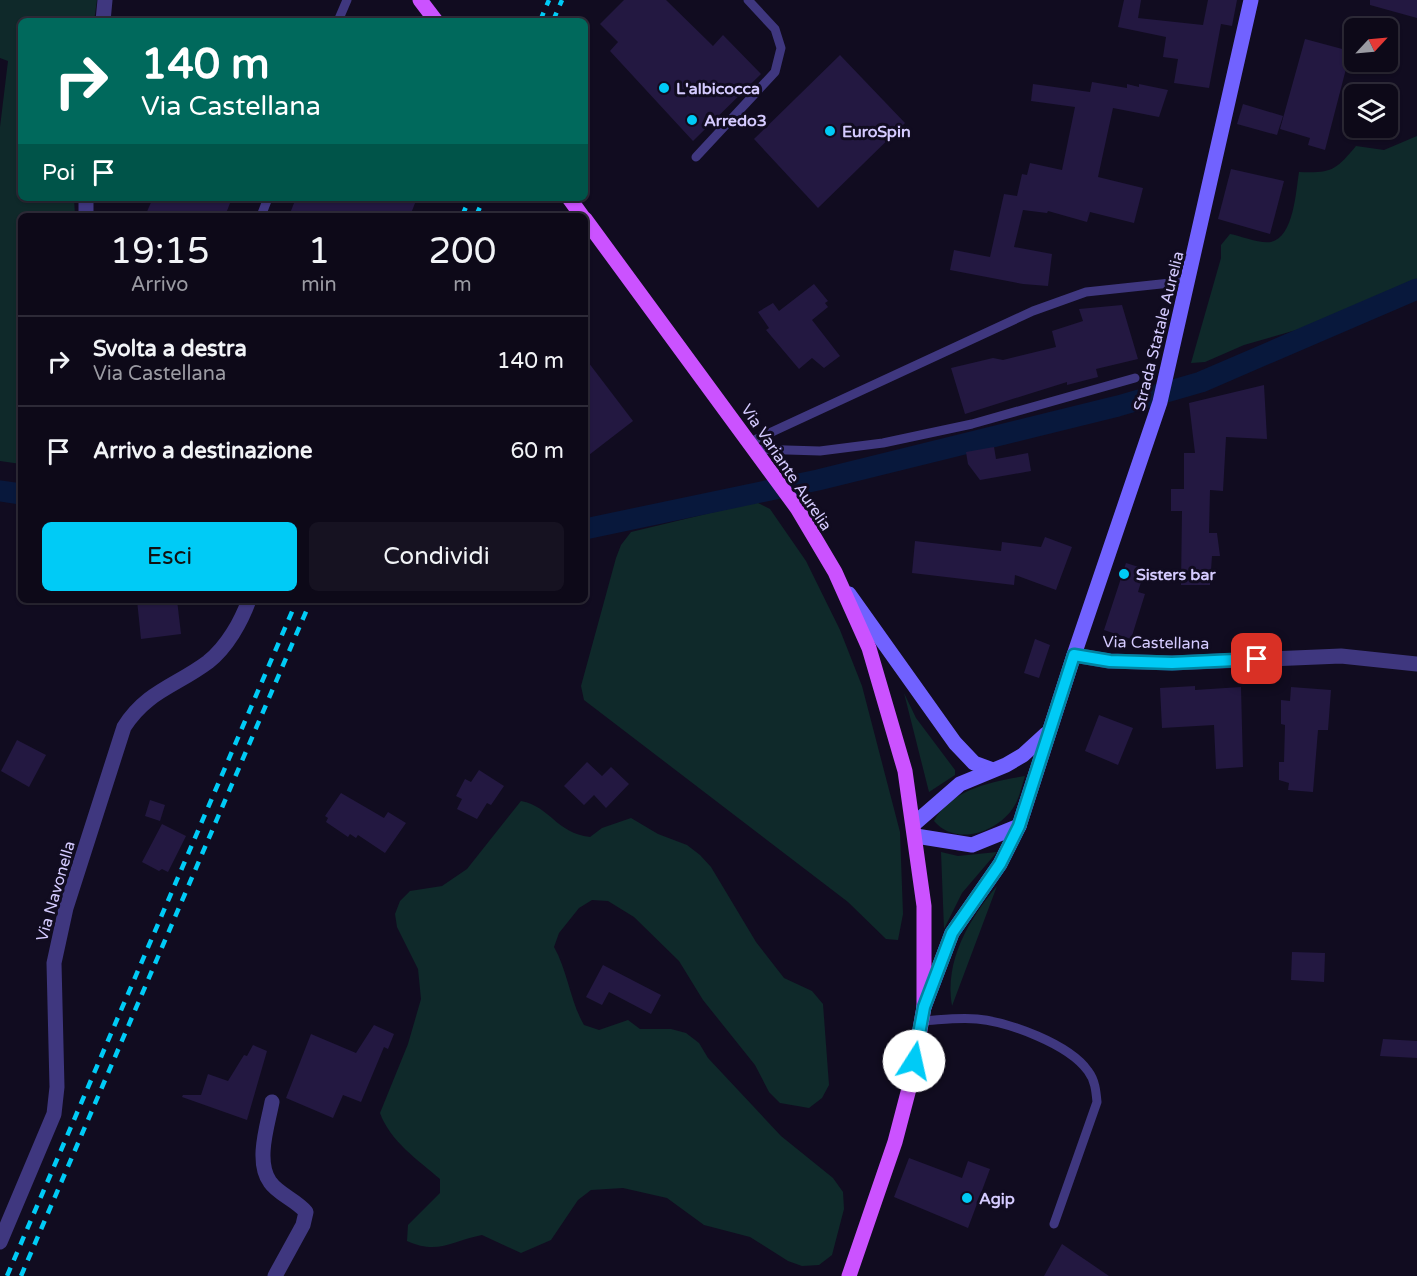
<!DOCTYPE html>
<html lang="it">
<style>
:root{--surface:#0d0918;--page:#161221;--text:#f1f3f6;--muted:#9a9aa2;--line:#2d2a37;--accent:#00cbf6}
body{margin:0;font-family:"Varela Round",sans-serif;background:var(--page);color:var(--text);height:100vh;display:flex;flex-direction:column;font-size:22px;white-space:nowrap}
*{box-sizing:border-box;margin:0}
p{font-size:20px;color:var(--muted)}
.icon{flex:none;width:33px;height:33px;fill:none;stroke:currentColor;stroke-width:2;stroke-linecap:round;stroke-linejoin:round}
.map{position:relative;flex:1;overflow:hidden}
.panel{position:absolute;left:18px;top:213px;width:570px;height:390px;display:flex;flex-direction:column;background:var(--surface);border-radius:9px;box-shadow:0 2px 4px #0004,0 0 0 2px var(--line)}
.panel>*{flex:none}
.banner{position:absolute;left:18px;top:18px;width:570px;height:183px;border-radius:9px;box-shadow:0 2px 4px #0004,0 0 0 2px var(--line);background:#00695c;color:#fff;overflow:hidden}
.needle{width:39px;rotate:64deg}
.controls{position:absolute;left:1344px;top:18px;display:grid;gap:12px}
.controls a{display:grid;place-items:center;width:54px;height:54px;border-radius:9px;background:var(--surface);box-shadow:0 2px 4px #0004,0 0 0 2px var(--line);font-size:30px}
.pin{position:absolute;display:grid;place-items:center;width:51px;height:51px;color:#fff;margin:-26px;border-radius:12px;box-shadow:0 3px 9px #0006}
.me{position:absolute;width:66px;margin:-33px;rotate:10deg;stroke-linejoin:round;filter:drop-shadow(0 0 4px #0008)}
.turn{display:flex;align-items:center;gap:21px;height:126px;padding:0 24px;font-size:27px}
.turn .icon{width:78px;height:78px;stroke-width:2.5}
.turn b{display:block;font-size:42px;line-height:51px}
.then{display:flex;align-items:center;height:57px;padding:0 24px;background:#0003;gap:12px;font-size:22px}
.eta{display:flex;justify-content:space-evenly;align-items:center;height:102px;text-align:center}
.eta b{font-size:36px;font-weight:600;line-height:42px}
.cta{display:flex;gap:12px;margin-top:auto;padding:12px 24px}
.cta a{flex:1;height:69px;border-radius:9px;background:var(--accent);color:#111;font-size:24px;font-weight:600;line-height:69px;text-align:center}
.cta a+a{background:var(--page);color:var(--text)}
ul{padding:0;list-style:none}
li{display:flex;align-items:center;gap:18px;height:90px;padding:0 24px;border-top:2px solid var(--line)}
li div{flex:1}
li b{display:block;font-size:22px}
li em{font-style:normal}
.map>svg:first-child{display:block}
.green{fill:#0f292a}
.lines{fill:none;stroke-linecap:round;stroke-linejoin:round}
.canal{stroke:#08183c;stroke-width:21}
.building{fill:#231841}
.lane{stroke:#3f377f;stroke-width:9}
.street{stroke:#3f377f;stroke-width:15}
.secondary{stroke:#7162ff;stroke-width:15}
.primary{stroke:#cb52ff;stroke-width:15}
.rail{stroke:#00cbf6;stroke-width:4.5;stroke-dasharray:9 8;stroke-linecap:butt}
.route-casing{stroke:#0084a0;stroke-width:15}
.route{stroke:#00cbf6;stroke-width:10}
.poi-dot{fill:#00cbf6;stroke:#110c20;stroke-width:2}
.labels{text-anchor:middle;stroke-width:6;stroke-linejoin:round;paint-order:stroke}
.poi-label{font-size:16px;font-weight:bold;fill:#d5cbff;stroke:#110c20;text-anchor:start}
.street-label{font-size:16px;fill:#d5cbff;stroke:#110c20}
</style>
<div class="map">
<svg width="1417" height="1276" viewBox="0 0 1417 1276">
<rect width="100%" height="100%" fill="#110c20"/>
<g class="green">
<polygon points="0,0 97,0 94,21 21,21 21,198 74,198 75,216 21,216 21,464 0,461 0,127 8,61 0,58"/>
<path d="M 1417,136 L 1417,281 L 1310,326 L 1244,345 L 1205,362 L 1191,363 L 1221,258 L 1221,245 L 1230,234 C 1241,236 1260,244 1271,242 C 1294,237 1296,190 1299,172 C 1332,173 1335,171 1356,146 L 1384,150 Z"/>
<polygon points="756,502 770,509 806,561 840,630 862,686 900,832 903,914 898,940 886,939 848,902 584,700 581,686 616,558 621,545 631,532"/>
<polygon points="904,693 916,718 955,770 955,775 929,792"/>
<path d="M 1025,776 C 1022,785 1020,795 1016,803 C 1002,831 957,848 934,821 C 949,790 993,781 1025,776 Z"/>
<path d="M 521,801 C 551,807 556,833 590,837 L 602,828 L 631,818 L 658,834 L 687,845 L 700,855 L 711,867 L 756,942 L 784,978 L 812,991 L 823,1004 L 829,1085 L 822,1098 L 809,1108 L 780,1103 L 769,1092 L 755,1065 L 703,1000 L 679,961 L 634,917 L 608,901 L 592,900 L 579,908 L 559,933 L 554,947 C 568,972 570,1001 584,1025 L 599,1030 L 628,1020 L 640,1029 L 671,1029 L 686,1033 L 699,1043 L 708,1058 L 781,1136 L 833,1178 L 843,1192 L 844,1209 L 832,1255 L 819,1265 L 802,1266 L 788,1261 L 750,1237 L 704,1225 L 667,1198 L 623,1188 L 591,1190 L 578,1200 L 551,1240 L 521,1253 L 482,1235 C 452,1241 438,1255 407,1241 L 408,1225 L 440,1193 L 440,1179 C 418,1160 390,1141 380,1113 L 408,1044 L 421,999 L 418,969 L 397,927 L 395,914 L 400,901 L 410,891 L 442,886 L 467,869 Z"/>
<polygon points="941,852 958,856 997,852 962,893 944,929"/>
<path d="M 997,886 L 952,1006 C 944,961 969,919 997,886 Z"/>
</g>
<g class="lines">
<g class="canal">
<polyline points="0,491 21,494"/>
<polyline points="585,529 818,480 1118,406 1201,382 1417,289"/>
</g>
</g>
<g class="building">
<polygon points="624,0 666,0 713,46 723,35 761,74 693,141 610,51 618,42 600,24"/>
<polygon points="1124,0 1141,0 1138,18 1203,25 1208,0 1237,0 1232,26 1221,24 1209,88 1174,83 1178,59 1163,57 1166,37 1118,27"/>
<polygon points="1370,0 1417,0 1417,18 1370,5"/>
<polygon points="1305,39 1346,50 1342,63 1347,65 1325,150 1308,145 1310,138 1280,129"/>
<polygon points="840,55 905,123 818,208 754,139"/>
<polygon points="1092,82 1127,88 1127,84 1139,87 1139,84 1168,90 1159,117 1113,108 1098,177 1143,188 1134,223 1090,212 1087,222 1048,211 1047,213 1023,210 1014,247 1052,254 1048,286 1023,284 950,270 954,250 990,257 1004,194 1017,196 1022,174 1027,175 1030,163 1062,170 1075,107 1031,101 1033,84 1090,92"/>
<polygon points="1243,104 1283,116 1277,135 1237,124"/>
<polygon points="1231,169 1284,181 1270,234 1218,219"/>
<polygon points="153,198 232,198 225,216 145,216"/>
<polygon points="296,198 417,198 410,216 289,216"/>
<polygon points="814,284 828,301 825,303 828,307 812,320 840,356 824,368 812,358 799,369 766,330 769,328 758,312 773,303 779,311"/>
<polygon points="1122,305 1138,359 1096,369 1098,377 1067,385 1067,382 965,414 951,368 993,358 1003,360 1056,347 1052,331 1083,321 1079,309"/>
<polygon points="585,358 633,421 585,458"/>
<polygon points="1264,385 1267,439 1226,437 1223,491 1210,490 1209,533 1217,533 1220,556 1212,556 1210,585 1181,585 1182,511 1171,511 1171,489 1184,489 1184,453 1195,453 1189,403"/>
<polygon points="994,447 996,459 1028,453 1031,471 980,480 968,464 966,452"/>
<polygon points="1045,537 1072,547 1056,590 1015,575 1014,585 912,573 915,541 1001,551 1002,542 1041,547"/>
<polygon points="1126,563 1145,569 1138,592 1145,594 1131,639 1104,630"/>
<polygon points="137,600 177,600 181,634 141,639"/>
<polygon points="1035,639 1050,645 1039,678 1024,673"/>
<polygon points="1195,686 1195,690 1241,687 1243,767 1216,769 1214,725 1162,728 1160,688"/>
<polygon points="1291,687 1331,690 1328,730 1318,730 1313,792 1288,790 1289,783 1279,780 1279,762 1284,762 1285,725 1281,724 1281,700 1290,701"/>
<polygon points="1099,715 1133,728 1118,765 1085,751"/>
<polygon points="17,740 46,755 29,787 1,771"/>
<polygon points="587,762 602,776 611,767 629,784 606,808 594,795 584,805 564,786"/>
<polygon points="479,770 504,786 491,805 487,803 477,819 457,809 462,799 456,796 465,779 471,782"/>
<polygon points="341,793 384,818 388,812 406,823 385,853 358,835 356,838 350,834 348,837 326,822 328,818 325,816"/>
<polygon points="150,800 165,805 160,821 145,816"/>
<polygon points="162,824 186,836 168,872 162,869 159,871 142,862"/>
<polygon points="1292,952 1325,953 1324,982 1291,980"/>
<polygon points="603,965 661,995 651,1014 609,992 602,1005 586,997"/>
<polygon points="374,1025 394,1034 388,1049 384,1047 361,1102 343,1095 333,1118 286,1098 311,1034 356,1053"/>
<polygon points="1383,1039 1417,1041 1417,1058 1380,1056"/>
<polygon points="253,1045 267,1051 247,1120 182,1097 183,1095 201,1095 208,1074 228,1081 244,1055 247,1056"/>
<polygon points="909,1158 962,1178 968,1161 990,1169 968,1228 894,1197"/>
<polygon points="1062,1244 1109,1276 1044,1276"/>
</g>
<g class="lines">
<g class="lane">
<polyline points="338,21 347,0"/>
<polyline points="696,157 775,72 781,48 775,29 748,0"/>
<polyline points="261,216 268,198"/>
<polyline points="750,442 1033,311 1086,292 1189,281"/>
<polyline points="755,449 820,451 883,443 972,424 1135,378"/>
<path d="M 921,1021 C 940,1020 959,1017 977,1019 C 1009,1022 1069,1044 1088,1071 C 1095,1080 1096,1091 1097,1102 L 1054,1224"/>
</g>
<g class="street">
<polyline points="103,21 105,0"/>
<polyline points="86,216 86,198"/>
<polyline points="1074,655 1109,661 1172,663 1341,656 1417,664"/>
<path d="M 272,1102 C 268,1124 255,1161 270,1182 C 278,1194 296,1200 306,1212 L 303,1225 L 275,1276"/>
<path d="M 0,1242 L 54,1114 L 57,1087 L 54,963 L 66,908 L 124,727 C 147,691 176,686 208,662 C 227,647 241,622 249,600"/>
</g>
<g class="secondary">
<polyline points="849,594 955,743 974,763 993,770"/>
<polyline points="914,824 960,784 1006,765 1023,755 1046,734"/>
<polyline points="916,836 972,845 1019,826"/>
<polyline points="924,1007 952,933 1000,864 1019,826 1074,655 1160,402 1251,0"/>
</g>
<g class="primary">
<polyline points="420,0 436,21"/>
<polyline points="569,198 582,216"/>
<polyline points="585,219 797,508 835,572 869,648 905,771 924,906 924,1007 911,1081 895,1142 849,1276"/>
</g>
<g class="rail">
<polyline points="540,21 549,0"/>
<polyline points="553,21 562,0"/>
<polyline points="462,216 470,198"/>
<polyline points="476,216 484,198"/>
<polyline points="7,1276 297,600"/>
<polyline points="21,1276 311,600"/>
</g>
</g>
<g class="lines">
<defs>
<polyline id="route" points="914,1061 924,1007 952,933 1000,864 1019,826 1074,655 1110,661 1172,663 1257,659"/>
</defs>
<use href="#route" class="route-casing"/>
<use href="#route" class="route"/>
</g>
<g class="poi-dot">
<circle cx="664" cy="88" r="6"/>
<circle cx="692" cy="120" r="6"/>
<circle cx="830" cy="131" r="6"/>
<circle cx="1124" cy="574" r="6"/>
<circle cx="967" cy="1198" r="6"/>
</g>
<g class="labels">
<g class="poi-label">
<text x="676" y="94">L'albicocca</text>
<text x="704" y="126">Arredo3</text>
<text x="842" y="137">EuroSpin</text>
<text x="1136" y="580">Sisters bar</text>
<text x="979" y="1204">Agip</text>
</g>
<g class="street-label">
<text transform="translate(1158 331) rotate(-76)" y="6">Strada Statale Aurelia</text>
<text transform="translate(787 467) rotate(56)" y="6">Via Variante Aurelia</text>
<text transform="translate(1156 642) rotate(1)" y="6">Via Castellana</text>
<text transform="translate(55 891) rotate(-74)" y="6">Via Navonella</text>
</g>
</g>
</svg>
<div class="controls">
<a><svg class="needle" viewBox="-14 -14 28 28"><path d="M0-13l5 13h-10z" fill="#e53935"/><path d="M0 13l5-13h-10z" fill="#9a9aa2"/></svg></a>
<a><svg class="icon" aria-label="layers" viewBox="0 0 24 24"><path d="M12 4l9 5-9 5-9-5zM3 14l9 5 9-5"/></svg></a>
</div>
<div class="pin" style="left:1257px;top:659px;background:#d93025"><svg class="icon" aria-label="arrive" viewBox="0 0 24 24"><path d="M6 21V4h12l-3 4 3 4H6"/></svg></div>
<svg class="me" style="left:914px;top:1061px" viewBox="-20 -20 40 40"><circle r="19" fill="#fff"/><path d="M0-13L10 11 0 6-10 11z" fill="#00cbf6"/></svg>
<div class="banner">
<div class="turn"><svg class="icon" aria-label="right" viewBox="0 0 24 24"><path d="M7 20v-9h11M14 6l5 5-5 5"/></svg><div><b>140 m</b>Via Castellana</div></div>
<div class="then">Poi<svg class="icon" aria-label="arrive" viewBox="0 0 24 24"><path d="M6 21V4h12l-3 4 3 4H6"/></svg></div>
</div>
<section class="panel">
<div class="eta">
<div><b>19:15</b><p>Arrivo</p></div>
<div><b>1</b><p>min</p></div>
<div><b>200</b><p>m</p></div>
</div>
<ul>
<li><svg class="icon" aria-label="right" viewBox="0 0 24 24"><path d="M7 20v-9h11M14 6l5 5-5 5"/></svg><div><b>Svolta a destra</b><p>Via Castellana</p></div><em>140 m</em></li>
<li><svg class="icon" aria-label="arrive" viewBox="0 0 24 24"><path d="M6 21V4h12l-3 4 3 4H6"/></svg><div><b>Arrivo a destinazione</b></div><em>60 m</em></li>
</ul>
<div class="cta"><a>Esci</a><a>Condividi</a></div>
</section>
</div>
